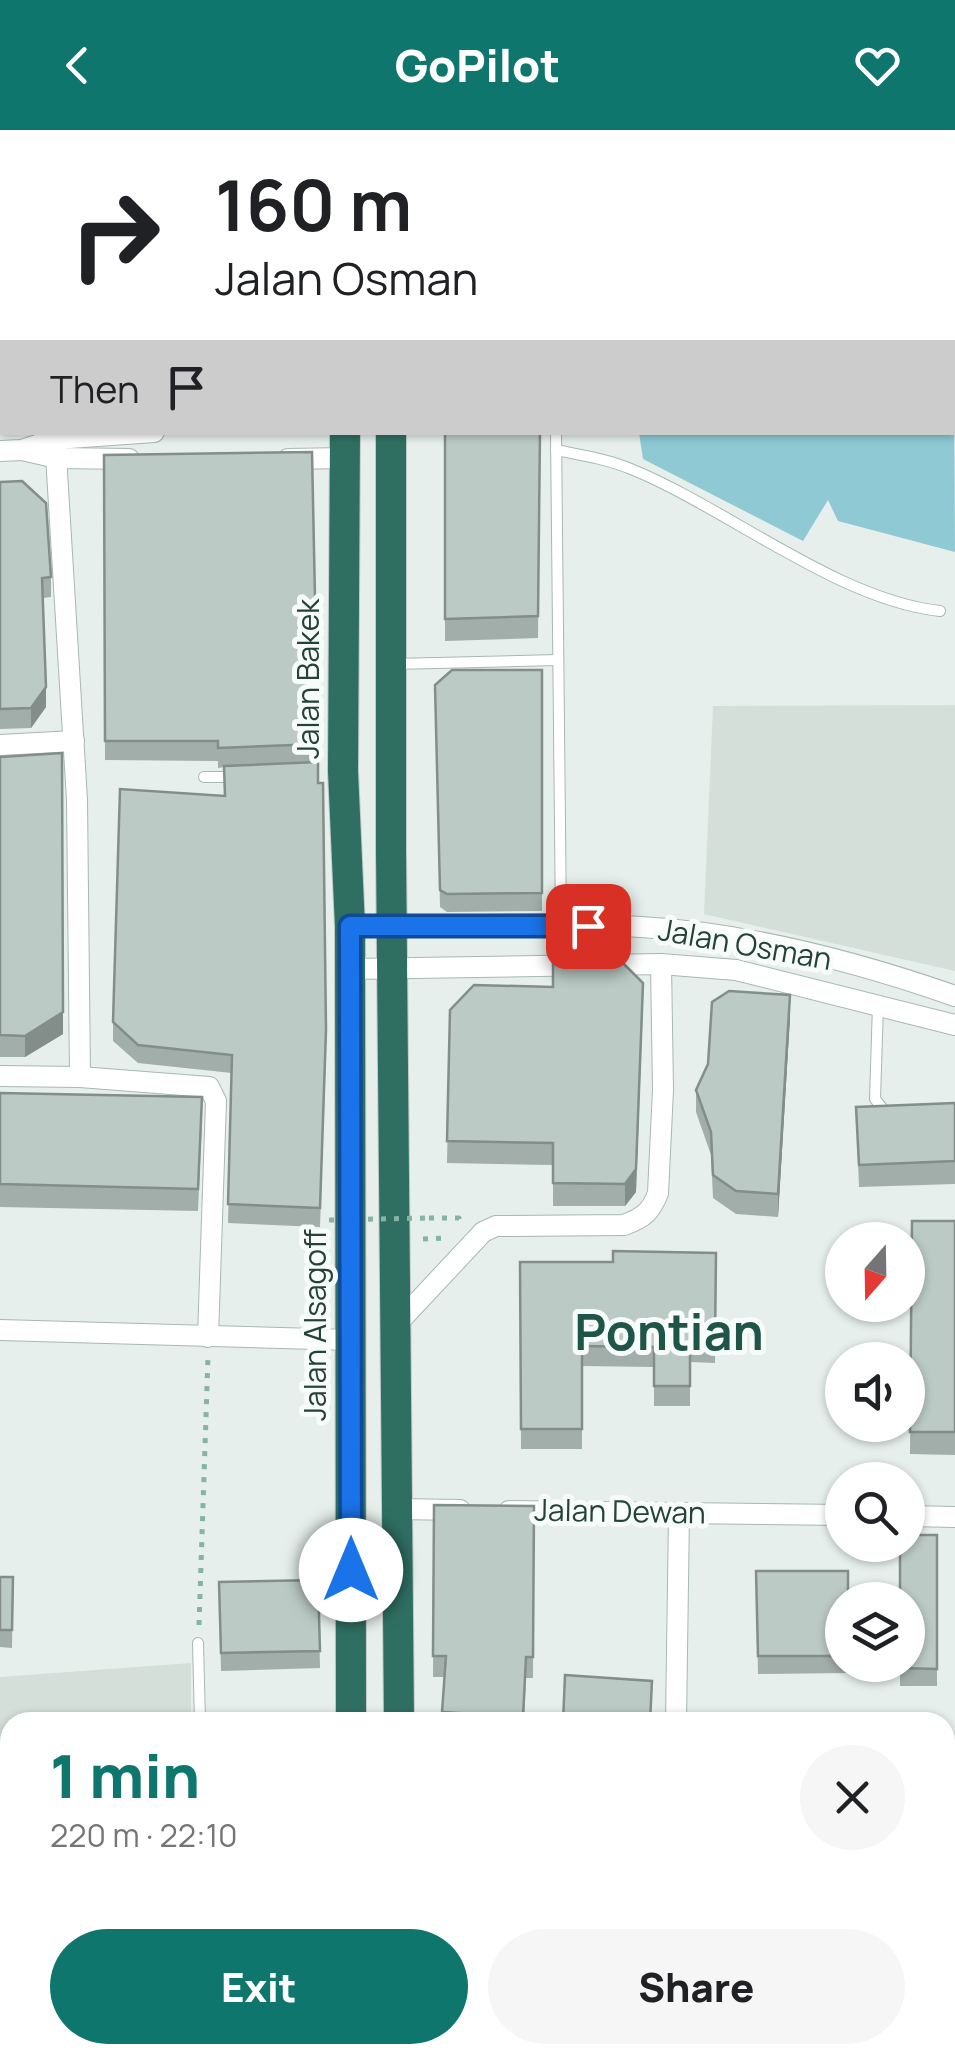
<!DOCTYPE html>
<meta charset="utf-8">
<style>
:root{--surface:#fff;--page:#f6f6f6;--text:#202124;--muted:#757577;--accent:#0f766e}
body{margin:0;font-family:Manrope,sans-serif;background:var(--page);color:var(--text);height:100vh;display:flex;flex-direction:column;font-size:38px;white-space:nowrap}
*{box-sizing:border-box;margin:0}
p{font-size:32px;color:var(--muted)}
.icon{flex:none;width:55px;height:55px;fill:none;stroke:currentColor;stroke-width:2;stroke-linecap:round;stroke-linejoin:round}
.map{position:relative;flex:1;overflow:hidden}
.drawer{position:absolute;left:0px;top:1582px;width:955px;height:352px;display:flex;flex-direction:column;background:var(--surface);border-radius:30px 30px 0 0;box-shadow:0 2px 8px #0004}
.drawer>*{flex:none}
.top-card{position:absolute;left:0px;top:0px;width:955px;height:305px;box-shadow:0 2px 8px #0004;background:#fff;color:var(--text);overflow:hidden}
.needle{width:65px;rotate:200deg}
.controls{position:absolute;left:825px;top:1092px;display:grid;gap:20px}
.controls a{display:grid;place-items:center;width:100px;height:100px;border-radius:50%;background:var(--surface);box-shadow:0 2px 8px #0004;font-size:50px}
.pin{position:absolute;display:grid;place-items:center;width:85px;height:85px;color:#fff;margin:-42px;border-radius:20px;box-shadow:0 5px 15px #0006}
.me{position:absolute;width:110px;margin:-55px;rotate:0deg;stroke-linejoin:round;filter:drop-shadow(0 0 8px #0008)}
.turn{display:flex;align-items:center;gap:35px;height:210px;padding:0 50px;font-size:45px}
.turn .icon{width:130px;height:130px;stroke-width:2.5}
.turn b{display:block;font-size:70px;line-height:85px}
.then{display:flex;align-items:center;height:95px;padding:0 50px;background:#0003;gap:20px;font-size:38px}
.round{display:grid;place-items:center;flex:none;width:105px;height:105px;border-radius:52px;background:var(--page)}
.head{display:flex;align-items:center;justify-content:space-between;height:170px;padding:0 50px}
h1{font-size:60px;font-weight:800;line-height:75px;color:var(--accent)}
.primary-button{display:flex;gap:20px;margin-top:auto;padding:20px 50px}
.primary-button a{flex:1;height:115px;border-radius:60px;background:var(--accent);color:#fff;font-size:40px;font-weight:800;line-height:115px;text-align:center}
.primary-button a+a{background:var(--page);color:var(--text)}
header{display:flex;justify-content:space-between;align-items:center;height:130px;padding:0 50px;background:var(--accent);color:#fff;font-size:45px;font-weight:800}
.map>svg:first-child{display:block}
.built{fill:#d4dfda}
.water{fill:#8ec9d4}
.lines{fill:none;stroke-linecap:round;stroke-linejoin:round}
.lane-casing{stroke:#a8b8b2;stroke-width:12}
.street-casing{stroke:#a8b8b2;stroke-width:22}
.highway-casing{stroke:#c2cac8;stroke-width:32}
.path{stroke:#86b3a5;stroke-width:5;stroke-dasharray:5 8;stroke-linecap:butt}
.lane{stroke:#fff;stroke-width:10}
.street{stroke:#fff;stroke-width:20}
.highway{stroke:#2f6f62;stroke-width:30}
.path-bridge{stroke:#86b3a5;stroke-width:5;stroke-dasharray:5 8;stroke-linecap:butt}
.wall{fill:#a1aea9}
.shaded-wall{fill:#838d89}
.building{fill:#bbcac4;stroke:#838d89;stroke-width:2.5}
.route-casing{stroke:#114b97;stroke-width:25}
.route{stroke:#1a73e8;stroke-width:18}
.labels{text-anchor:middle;stroke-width:10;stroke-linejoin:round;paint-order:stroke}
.street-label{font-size:30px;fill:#24423a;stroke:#f7fbf9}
.town-label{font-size:50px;font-weight:bold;fill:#1f5548;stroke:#f7fbf9}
</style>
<header><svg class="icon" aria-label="back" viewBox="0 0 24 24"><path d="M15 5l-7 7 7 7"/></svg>GoPilot<svg class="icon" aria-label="heart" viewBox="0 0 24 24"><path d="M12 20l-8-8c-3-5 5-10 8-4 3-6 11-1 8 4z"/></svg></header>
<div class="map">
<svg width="955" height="1933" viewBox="0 0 955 1933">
<rect width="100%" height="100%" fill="#e6efeb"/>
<g class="built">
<polygon points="955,575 955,841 704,784 713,576"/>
<polygon points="191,1533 191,1592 10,1592 10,1925 189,1925 189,1933 0,1933 0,1547"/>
</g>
<polygon class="water" points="953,64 955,422 838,391 828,370 803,411 643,329 639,303 952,302"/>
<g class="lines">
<defs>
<g id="lane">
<polyline points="200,0 200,2"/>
<polyline points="0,172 2,172"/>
<polyline points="556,302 561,794"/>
<path d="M 556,320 C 581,325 607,329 631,339 C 727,378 838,470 940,481"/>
<polyline points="393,534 558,530"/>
<polyline points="204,647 237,647"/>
<polyline points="878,875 875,969 886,983"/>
<polyline points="198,1513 200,1592"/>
<polyline points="207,1925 207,1933"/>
<polyline points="933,1925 934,1933"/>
<polyline points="673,1927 766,1928 783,1933"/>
</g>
<g id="street">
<polyline points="55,309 77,670 80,947"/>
<polyline points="22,320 57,328 129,329"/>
<polyline points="0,321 22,320 55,309 154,302"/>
<polyline points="288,329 345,328"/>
<polyline points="0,615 74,611"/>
<path d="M 350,797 C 447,797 545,791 641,797 C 747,803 855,831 955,866"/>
<polyline points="350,839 661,834 736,840 955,895"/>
<polyline points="0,946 80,947 209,957 216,971 208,1207"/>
<path d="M 396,1195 L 483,1102 L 496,1096 L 624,1095 C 643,1088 651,1082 658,1063 L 663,960 L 661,834"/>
<polyline points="0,1200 351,1210"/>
<polyline points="397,1379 460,1380"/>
<polyline points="509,1381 842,1385"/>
<polyline points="908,1386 955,1387"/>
<polyline points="676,1592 679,1383"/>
<polyline points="673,1933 673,1925"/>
</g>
<g id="highway">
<polyline points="343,0 344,2"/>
<polyline points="386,0 386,2"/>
<polyline points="345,302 343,641 350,797 351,1592"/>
<polyline points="391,302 391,721 399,1592"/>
<polyline points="352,1925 352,1933"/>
<polyline points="400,1933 400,1925"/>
</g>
</defs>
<use href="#lane" class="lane-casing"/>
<use href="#street" class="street-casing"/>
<use href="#highway" class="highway-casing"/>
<g class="path">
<polyline points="429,1088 459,1088 459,1095"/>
<polyline points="423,1109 447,1108"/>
<polyline points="199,1495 208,1227"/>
</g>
<use href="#lane" class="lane"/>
<use href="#street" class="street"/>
<use href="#highway" class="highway"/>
<polyline class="path-bridge" points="329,1090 429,1088"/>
</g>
<g class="wall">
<rect x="0" y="186" width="2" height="109"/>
<polygon points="445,302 540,302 538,508 445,511"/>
<polygon points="312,322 318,632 326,918 320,1097 228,1093 232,943 138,933 113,911 113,892 224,666 224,637 218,638 218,631 105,630 104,325"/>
<polygon points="0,352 51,447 51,467 43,468 46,577 31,598 0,599"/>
<polygon points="542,540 542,781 447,782 440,777 435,555"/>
<polygon points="0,627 63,904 25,927 0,927"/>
<polygon points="553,857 643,875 636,1062 625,1076 553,1076 553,1035 447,1033 450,880"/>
<polygon points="790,887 778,1087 736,1084 713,1068 711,1025 696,982 696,960"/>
<polygon points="0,963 202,990 198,1081 0,1077"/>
<polygon points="955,973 955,1054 859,1057 856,977"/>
<polygon points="912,1091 955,1091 955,1325 910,1324"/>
<polygon points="716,1123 715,1233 690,1232 690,1276 654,1276 654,1237 582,1236 582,1319 521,1319 520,1132 613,1132"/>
<polygon points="434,1375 534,1376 533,1548 526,1548 524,1592 442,1592 444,1547 433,1547"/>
<polygon points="937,1405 937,1556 900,1556 900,1535"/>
<polygon points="756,1441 842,1470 842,1535 849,1535 849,1543 758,1544"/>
<polygon points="0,1447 13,1447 12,1518 0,1517"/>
<polygon points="318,1450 320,1538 221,1541 219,1452"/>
<rect x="945" y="1665" width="10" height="193"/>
</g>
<g class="shaded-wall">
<polygon points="46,557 46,577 31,598 31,578"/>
<polygon points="643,853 636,1062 625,1076 625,1054"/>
<polygon points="790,865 790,887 778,1087 778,1064"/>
<polygon points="63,882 63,904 25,927 25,906"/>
</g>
<g class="building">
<rect x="217" y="0" width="102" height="2"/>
<polygon points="0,186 2,186 2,275 0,276"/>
<polygon points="445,302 540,302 538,486 445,489"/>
<polygon points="312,322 318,614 218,618 218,611 105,611 104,325"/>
<polygon points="22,351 46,373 51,447 42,448 46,557 31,578 0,579 0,352"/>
<polygon points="452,540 542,540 542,763 447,764 440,760 435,555"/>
<polygon points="62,623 63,882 25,906 0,905 0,627"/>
<polygon points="318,632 318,653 323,653 326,900 320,1078 228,1074 232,925 138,915 113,892 120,659 225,666 224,636"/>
<polygon points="553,833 623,833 643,853 636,1039 625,1054 553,1053 553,1013 447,1011 450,880 474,855 553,857"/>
<polygon points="729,861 790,865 778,1064 736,1061 713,1045 711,1002 696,960 708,934 712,872"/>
<polygon points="0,963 202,967 198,1059 0,1054"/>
<polygon points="955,973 955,1031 859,1035 856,977"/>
<polygon points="912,1091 955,1091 955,1302 910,1302"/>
<polygon points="613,1121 716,1123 715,1213 690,1212 690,1256 654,1256 654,1217 582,1216 582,1299 521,1299 520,1132 613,1132"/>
<polygon points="434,1375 534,1376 533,1527 526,1527 523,1587 442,1582 446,1526 433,1526"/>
<polygon points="908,1405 937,1405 937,1539 900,1538 900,1535 908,1535 908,1470 900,1470 900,1415 908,1415"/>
<polygon points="756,1441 848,1441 848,1470 842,1470 842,1526 758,1526"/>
<polygon points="0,1447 13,1447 12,1500 0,1500"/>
<polygon points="318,1450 320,1521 221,1523 219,1452"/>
<polygon points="565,1545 652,1551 650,1592 563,1592"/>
<rect x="945" y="1665" width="10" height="171"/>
<rect x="62" y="1925" width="128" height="8"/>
<polygon points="227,1925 300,1925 300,1933 227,1932"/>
<rect x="441" y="1925" width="84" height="8"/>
<rect x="574" y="1925" width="49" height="8"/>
</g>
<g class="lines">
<defs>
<polyline id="route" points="351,1440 350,796 588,796"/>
</defs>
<use href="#route" class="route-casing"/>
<use href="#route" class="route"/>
</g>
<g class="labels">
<g class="street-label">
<text transform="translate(309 549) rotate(-90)" y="10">Jalan Bakek</text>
<text transform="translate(745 815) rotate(10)" y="10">Jalan Osman</text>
<text transform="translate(316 1195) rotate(-90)" y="10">Jalan Alsagoff</text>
<text transform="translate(620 1382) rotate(1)" y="10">Jalan Dewan</text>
</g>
<g class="town-label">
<text x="669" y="1220">Pontian</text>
</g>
</g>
</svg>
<div class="controls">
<a><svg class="needle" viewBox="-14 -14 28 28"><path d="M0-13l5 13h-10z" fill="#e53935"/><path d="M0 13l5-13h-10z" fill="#757577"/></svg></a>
<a><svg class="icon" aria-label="sound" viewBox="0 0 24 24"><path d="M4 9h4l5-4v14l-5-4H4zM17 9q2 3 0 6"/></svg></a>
<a><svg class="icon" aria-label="search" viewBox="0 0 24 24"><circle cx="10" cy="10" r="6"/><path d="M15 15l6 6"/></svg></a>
<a><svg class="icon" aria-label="layers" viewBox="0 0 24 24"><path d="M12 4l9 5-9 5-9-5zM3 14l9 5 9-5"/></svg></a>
</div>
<div class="pin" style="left:588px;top:796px;background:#d93025"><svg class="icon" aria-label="arrive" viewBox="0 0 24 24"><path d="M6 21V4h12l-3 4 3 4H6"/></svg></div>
<svg class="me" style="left:351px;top:1440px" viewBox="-20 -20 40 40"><circle r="19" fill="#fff"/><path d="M0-13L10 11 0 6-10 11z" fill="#1a73e8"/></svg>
<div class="top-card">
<div class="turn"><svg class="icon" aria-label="right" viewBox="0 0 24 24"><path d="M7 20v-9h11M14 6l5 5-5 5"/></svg><div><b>160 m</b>Jalan Osman</div></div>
<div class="then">Then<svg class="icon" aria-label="arrive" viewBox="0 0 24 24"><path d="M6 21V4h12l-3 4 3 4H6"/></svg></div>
</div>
<section class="drawer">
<div class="head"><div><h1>1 min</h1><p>220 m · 22:10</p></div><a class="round"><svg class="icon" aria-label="close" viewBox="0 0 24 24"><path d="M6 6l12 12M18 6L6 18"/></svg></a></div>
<div class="primary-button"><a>Exit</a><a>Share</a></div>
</section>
</div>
